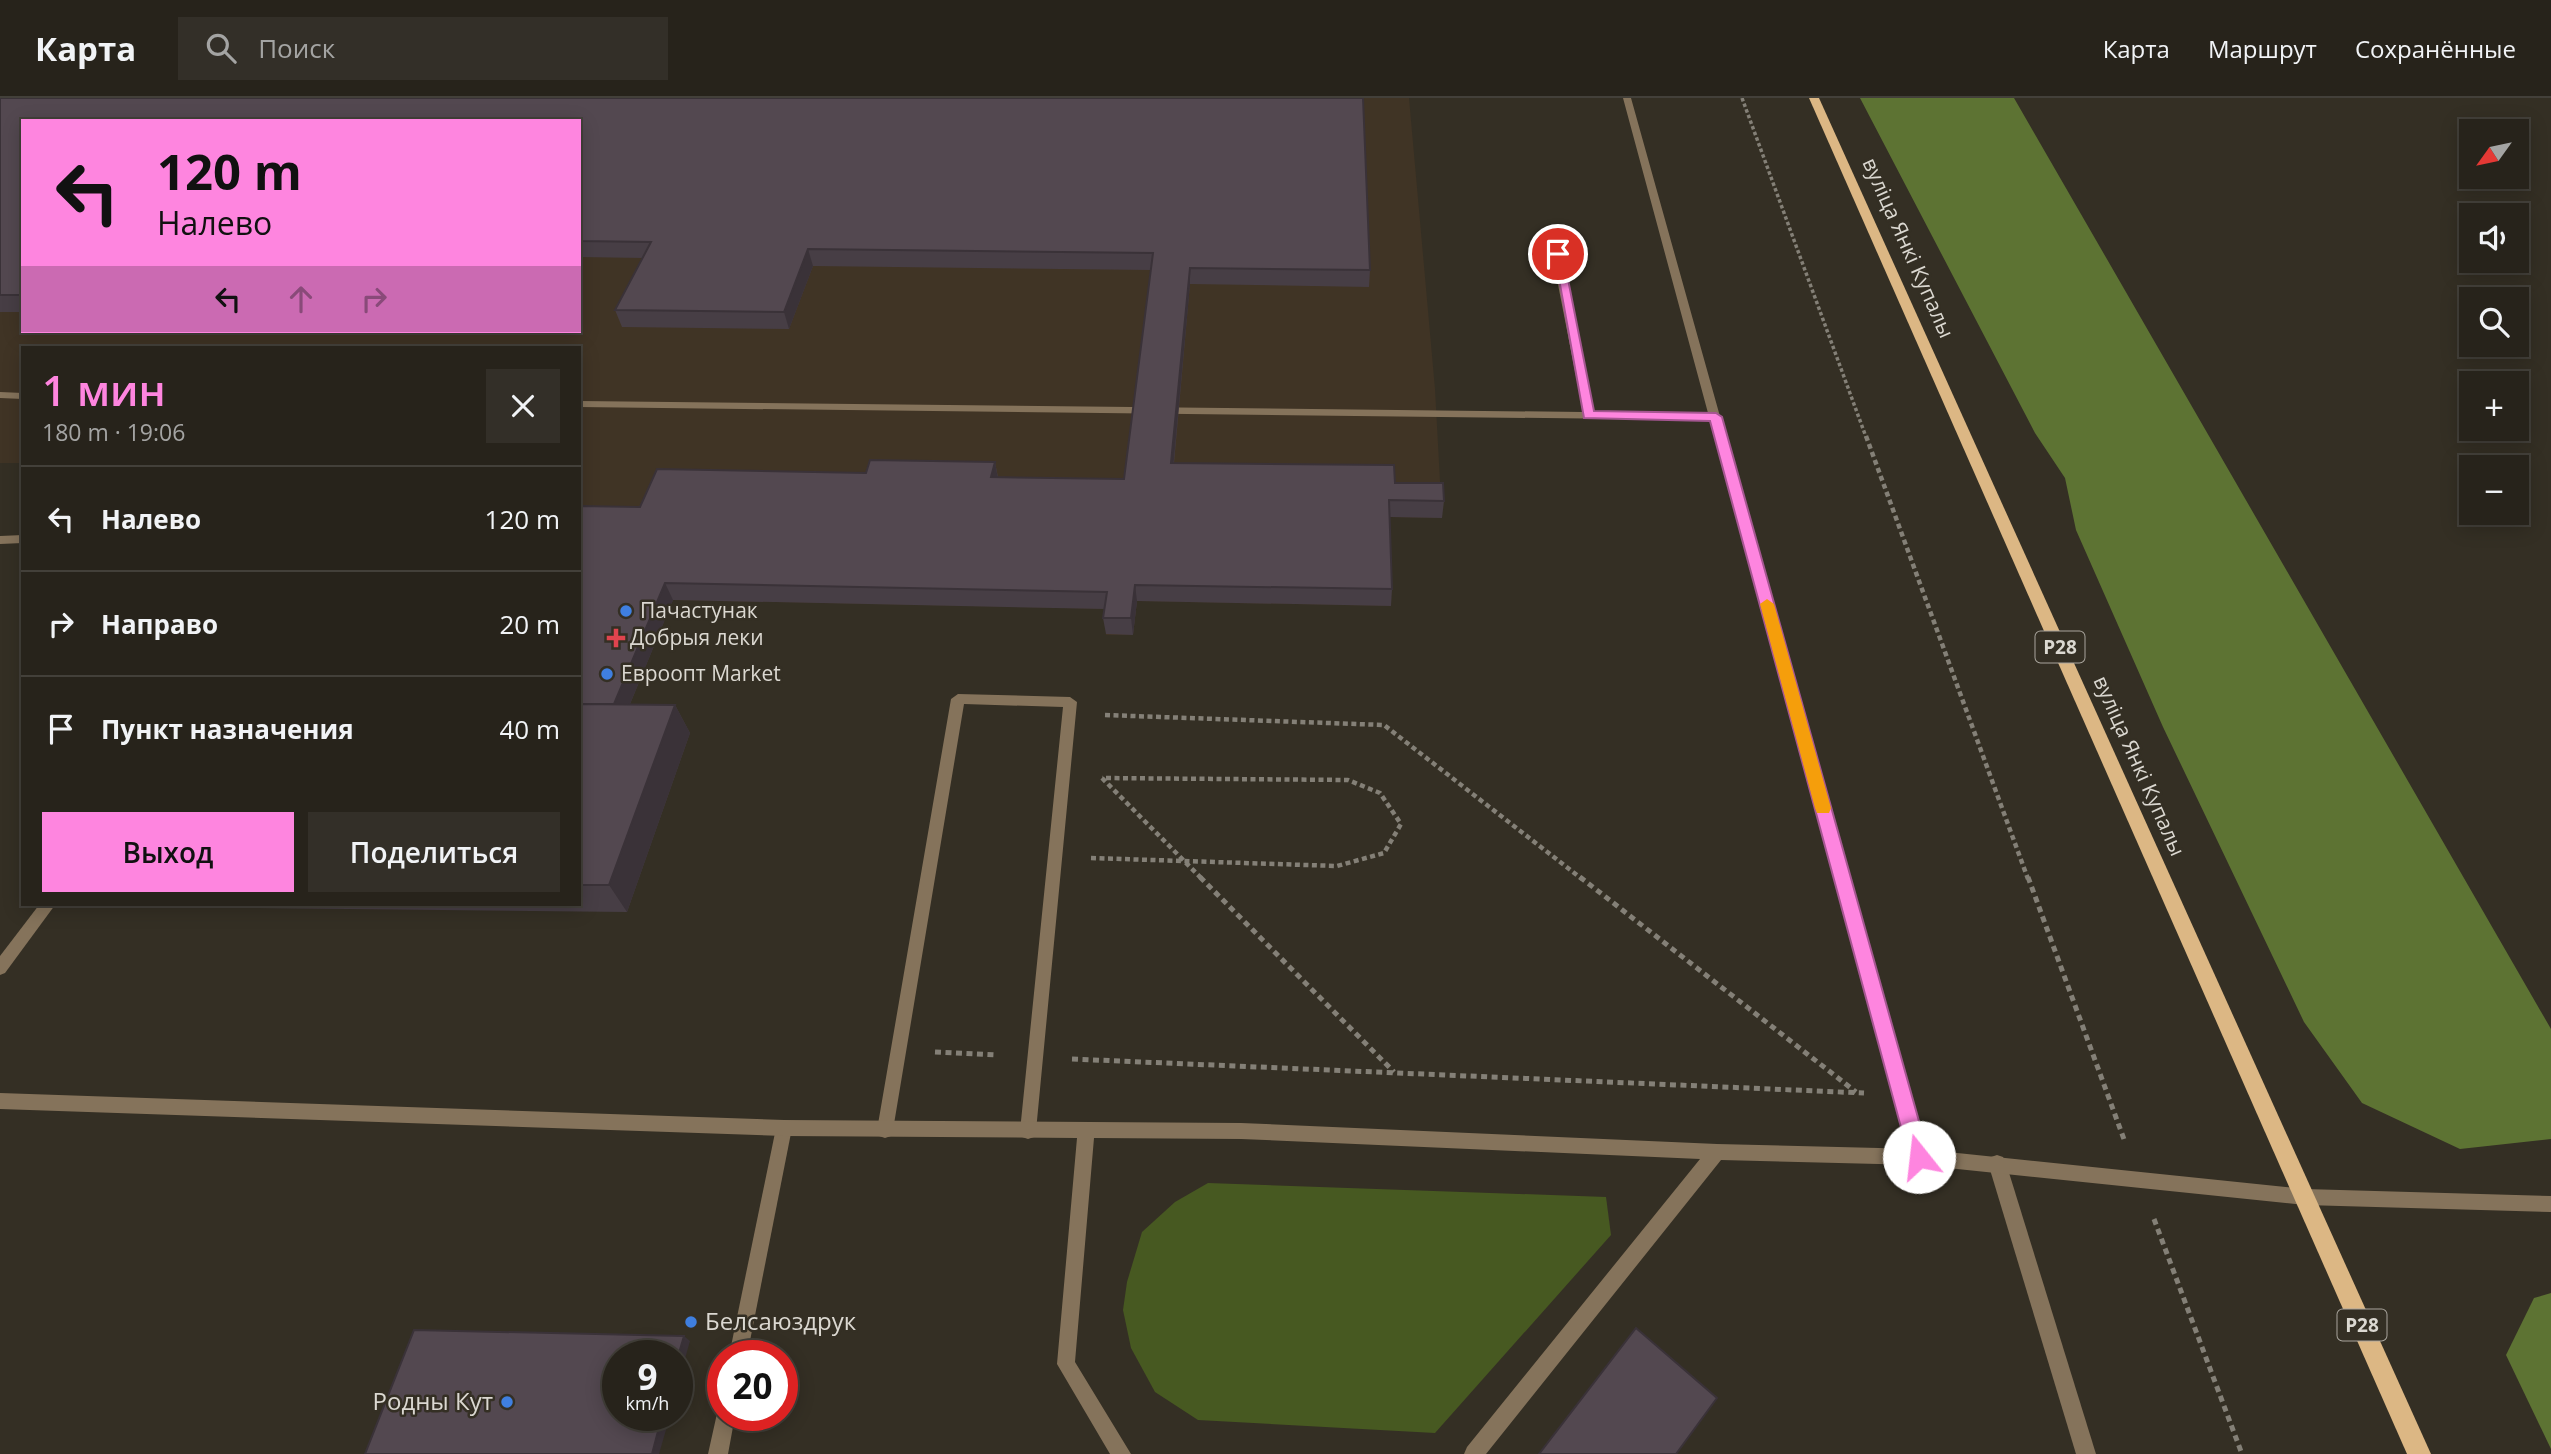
<!DOCTYPE html>
<html lang="ru">
<meta charset="utf-8">
<style>
:root{--surface:#27231b;--page:#332f28;--text:#f1f3f6;--muted:#a4a4a3;--line:#43403a;--accent:#fe85df}
body{margin:0;font-family:"Open Sans",sans-serif;background:var(--page);color:var(--text);height:100vh;display:flex;flex-direction:column;font-size:26px;white-space:nowrap}
*{box-sizing:border-box;margin:0}
p{font-size:23px;color:var(--muted)}
.icon{flex:none;width:38px;height:38px;fill:none;stroke:currentColor;stroke-width:2;stroke-linecap:round;stroke-linejoin:round}
.map{position:relative;flex:1;overflow:hidden}
.drawer{position:absolute;left:21px;top:248px;width:560px;height:560px;display:flex;flex-direction:column;background:var(--surface);border-radius:0px;box-shadow:0 4px 18px #0003,0 0 0 2px var(--line)}
.drawer>*{flex:none}
.top-card{position:absolute;left:21px;top:21px;width:560px;height:214px;border-radius:0px;box-shadow:0 4px 18px #0003,0 0 0 2px var(--line);background:#fe85df;color:#111;overflow:hidden}
.needle{width:46px;rotate:237deg}
.tools{position:absolute;left:2459px;top:21px;display:grid;gap:14px}
.tools a{display:grid;place-items:center;width:70px;height:70px;border-radius:0px;background:var(--surface);box-shadow:0 4px 18px #0003,0 0 0 2px var(--line);font-size:35px}
.speed{position:absolute;left:602px;top:1242px;display:flex;gap:14px;font-size:35px;font-weight:700;text-align:center}
.speed>*{display:grid;place-content:center;width:91px;height:91px;border-radius:50%;background:var(--surface);box-shadow:0 4px 18px #0003,0 0 0 2px var(--line);line-height:1}
.speed small{font-size:18px;font-weight:400}
.speed .limit{border:10px solid #d22;background:#fff;color:#111}
.pin{position:absolute;display:grid;place-items:center;width:60px;height:60px;color:#fff;margin:-30px;border:4px solid #fff;border-radius:50%;box-shadow:0 2px 7px #0007}
.me{position:absolute;width:77px;margin:-38px;rotate:344deg;stroke-linejoin:round;filter:drop-shadow(0 0 5px #0008)}
.turn{display:flex;align-items:center;gap:24px;height:147px;padding:0 21px;font-size:32px}
.turn .icon{width:91px;height:91px;stroke-width:2.5}
.turn b{display:block;font-size:49px;line-height:60px}
.lanes{display:flex;align-items:center;height:66px;padding:0 21px;background:#0003;justify-content:center;gap:35px;direction:ltr}
.lanes .off{opacity:.35}
.round{display:grid;place-items:center;flex:none;width:74px;height:74px;border-radius:0px;background:var(--page)}
.head{display:flex;align-items:center;justify-content:space-between;height:119px;padding:0 21px}
h1{font-size:42px;font-weight:600;line-height:52px;color:var(--accent)}
.button{display:flex;gap:14px;margin-top:auto;padding:14px 21px}
.button a{flex:1;height:80px;border-radius:0px;background:var(--accent);color:#111;font-size:28px;font-weight:600;line-height:80px;text-align:center}
.button a+a{background:var(--page);color:var(--text)}
ul{padding:0;list-style:none}
li{display:flex;align-items:center;gap:21px;height:105px;padding:0 21px;border-top:2px solid var(--line)}
li div{flex:1}
li b{display:block;font-size:26px}
li em{font-style:normal}
header{display:flex;align-items:center;gap:42px;box-sizing:border-box;height:98px;padding:0 35px;background:var(--surface);border-bottom:2px solid var(--line)}
header strong{font-size:33px}
nav{display:flex;gap:38px;margin-inline-start:auto;font-size:24px}
.search{width:490px;height:63px;background:var(--page);display:flex;align-items:center;gap:18px;box-sizing:border-box;padding:0 24px;border-radius:0px;color:var(--muted);font-size:26px}
.map>svg:first-child{display:block}
.industrial{fill:#403425;fill-rule:evenodd}
.green{fill:#475921}
.forest{fill:#5d7333}
.lines{fill:none;stroke-linecap:round;stroke-linejoin:round}
.path-far2{stroke:#848077;stroke-width:3.5;stroke-dasharray:3.5 2.5;stroke-linecap:butt}
.path-far1{stroke:#848077;stroke-width:4.5;stroke-dasharray:5 3.5;stroke-linecap:butt}
.path{stroke:#848077;stroke-width:5;stroke-dasharray:6 4.5;stroke-linecap:butt}
.lane{fill:#85735b;fill-rule:evenodd}
.street{fill:#85735b;fill-rule:evenodd}
.primary{fill:#dcb784;fill-rule:evenodd}
.wall{fill:#473e45}
.shaded-wall{fill:#3a3238}
.building{fill:#534850;stroke:#3a3238;stroke-width:2}
.route{fill:#fe85df;stroke:#a55691;stroke-width:2}
.slow{fill:#f59e0b}
.shop-dot{fill:#3f7fe0;stroke:#342f24;stroke-width:2.5}
.health-dot{fill:#e0444e;stroke:#342f24;stroke-width:2.5}
.labels{text-anchor:middle;stroke-width:5;stroke-linejoin:round;paint-order:stroke}
.shield{fill:#342f24;stroke:#a9a59d;stroke-width:2}
.shield-label{font-size:19px;font-weight:bold;fill:#dbd8d1}
.street-label{font-size:21px;fill:#dbd8d1;stroke:#342f24}
.poi-label{font-size:21px;fill:#dbd8d1;stroke:#342f24;text-anchor:start}
.near-poi-label{font-size:24px;fill:#dbd8d1;stroke:#342f24;text-anchor:start}
</style>
<header>
<strong>Карта</strong>
<div class="search"><svg class="icon" aria-label="search" viewBox="0 0 24 24"><circle cx="10" cy="10" r="6"/><path d="M15 15l6 6"/></svg>Поиск</div>
<nav><a>Карта</a><a>Маршрут</a><a>Сохранённые</a></nav>
</header>
<div class="map">
<svg width="2551" height="1356" viewBox="0 0 2551 1356">
<rect width="100%" height="100%" fill="#342f24"/>
<path class="industrial" d="M 0,0 L 1409,0 L 1435,291 L 1442,420 L 1388,419 L 1391,508 L 1137,503 L 1133,537 L 1106,537 L 1109,511 L 673,502 L 630,493 L 579,424 L 579,250 L 23,250 L 23,365 L 0,365 ZM 23,23 L 579,23 L 579,233 L 23,233 Z"/>
<polygon class="green" points="1208,1085 1606,1099 1611,1137 1435,1335 1198,1322 1155,1294 1131,1250 1123,1212 1127,1184 1142,1134 1175,1104"/>
<g class="forest">
<polygon points="1860,0 2014,0 2551,931 2551,1041 2460,1051 2362,1005 2304,924 2163,629 2076,432 2065,380 2035,335"/>
<polygon points="2551,1195 2551,1351 2506,1257 2534,1200"/>
</g>
<g class="lines">
<polyline class="path-far2" points="1742,0 1866,339"/>
<g class="path-far1">
<polyline points="1866,338 2028,781"/>
<polyline points="1105,617 1384,627 1582,781"/>
<polyline points="1102,680 1202,781"/>
<polyline points="1091,760 1337,768 1384,755 1401,726 1380,695 1348,682 1102,680"/>
</g>
<g class="path">
<polyline points="1200,779 1394,974"/>
<polyline points="1580,779 1856,994"/>
<polyline points="2028,779 2125,1044"/>
<polyline points="935,954 997,957"/>
<polyline points="1072,961 1864,995"/>
<polyline points="2154,1121 2242,1356"/>
</g>
<g class="lane">
<polygon points="1623,0 1631,0 1927,1059 1925,1065 1919,1067 1913,1065 1911,1059 1710,322 579,309 579,303 1583,314 1552,156 1557,153 1562,156 1594,314 1708,315"/>
<polygon points="0,294 23,295 23,301 0,300"/>
<polygon points="23,437 23,445 0,446 0,438"/>
<polygon points="958,596 1070,599 1077,604 1036,1033 1034,1039 1028,1041 1022,1039 1020,1033 1063,609 964,606 893,1032 891,1038 885,1040 879,1038 877,1032 951,601"/>
<polygon points="39,807 55,807 5,875 0,877 0,858"/>
<polygon points="784,1022 790,1024 792,1030 747,1258 729,1258 776,1030 778,1024"/>
<polygon points="1997,1057 2003,1059 2006,1065 2096,1356 2076,1356 1988,1065 1991,1059"/>
<polygon points="723,1309 723,1318 735,1318 728,1356 708,1356 718,1311"/>
</g>
<polygon class="street" points="0,995 784,1022 1241,1025 1717,1046 1919,1051 2305,1091 2551,1098 2551,1114 2305,1107 1919,1067 1721,1062 1486,1356 1464,1356 1467,1349 1700,1061 1241,1041 1094,1040 1075,1264 1131,1356 1110,1356 1057,1266 1077,1040 784,1038 0,1011"/>
<polygon class="primary" points="1809,0 1819,0 2431,1356 2407,1356"/>
</g>
<polygon class="wall" points="0,0 1363,0 1370,172 1369,189 1190,186 1174,365 1394,367 1395,385 1443,385 1444,403 1442,420 1390,419 1392,491 1391,508 1137,503 1133,537 1106,536 1103,520 1105,511 673,502 630,606 675,607 690,635 627,814 247,810 243,807 579,807 579,408 640,409 657,371 866,375 870,362 995,364 998,379 1124,381 1151,172 813,168 789,231 622,229 615,212 643,160 579,159 579,23 23,23 23,214 0,214"/>
<g class="shaded-wall">
<polygon points="808,151 813,168 789,231 784,214"/>
<polygon points="1190,170 1190,186 1172,382 1171,365"/>
<polygon points="995,364 998,381 991,379"/>
<polygon points="665,485 673,502 618,635 609,619"/>
<polygon points="1135,487 1137,503 1133,537 1131,520"/>
<polygon points="675,607 690,635 627,814 609,787"/>
<polygon points="684,1238 690,1243 677,1289 677,1262"/>
<polygon points="662,1318 670,1318 659,1356 652,1356"/>
</g>
<g class="building">
<polygon points="0,0 1363,0 1370,172 1190,170 1171,365 1394,367 1395,385 1443,385 1444,403 1389,402 1392,491 1135,487 1131,520 1103,520 1107,494 665,485 614,606 579,606 579,408 640,409 657,371 866,375 870,362 995,364 991,379 1124,381 1153,155 808,151 784,214 615,212 651,144 579,143 579,23 23,23 23,197 0,197"/>
<polygon points="579,606 675,607 609,787 579,787"/>
<polygon points="1636,1230 1717,1300 1676,1356 1539,1356"/>
<polygon points="414,1232 684,1238 677,1262 677,1258 618,1258 618,1318 662,1318 652,1356 365,1356"/>
</g>
<polygon class="route" points="1554,153 1563,156 1594,313 1716,315 1722,319 1929,1059 1926,1065 1919,1068 1912,1065 1909,1059 1710,323 1584,320"/>
<polygon class="slow" points="1767,501 1774,506 1831,710 1829,715 1817,715 1815,710 1760,506"/>
<g class="shop-dot">
<circle cx="626" cy="513" r="7"/>
<circle cx="607" cy="576" r="7"/>
<circle cx="691" cy="1224" r="7"/>
<circle cx="507" cy="1304" r="7"/>
</g>
<path class="health-dot" d="M612.5 529.5h7v7h7v7h-7v7h-7v-7h-7v-7h7z"/>
<g class="labels">
<g class="shield">
<rect x="2035.5" y="533.5" width="49" height="31" rx="5"/>
<rect x="2337.5" y="1211.5" width="49" height="31" rx="5"/>
</g>
<g class="shield-label">
<text x="2060" y="556">Р28</text>
<text x="2362" y="1234">Р28</text>
</g>
<g class="street-label">
<text transform="translate(1908 150) rotate(66)" y="7">вуліца Янкі Купалы</text>
<text transform="translate(2139 668) rotate(66)" y="7">вуліца Янкі Купалы</text>
</g>
<g class="poi-label">
<text x="640" y="520">Пачастунак</text>
<text x="630" y="547">Добрыя леки</text>
<text x="621" y="583">Евроопт Market</text>
</g>
<g class="near-poi-label">
<text x="705" y="1232">Белсаюздрук</text>
<text x="493" y="1312" text-anchor="end">Родны Кут</text>
</g>
</g>
</svg>
<div class="tools">
<a><svg class="needle" viewBox="-14 -14 28 28"><path d="M0-13l5 13h-10z" fill="#e53935"/><path d="M0 13l5-13h-10z" fill="#a4a4a3"/></svg></a>
<a><svg class="icon" aria-label="sound" viewBox="0 0 24 24"><path d="M4 9h4l5-4v14l-5-4H4zM17 9q2 3 0 6"/></svg></a>
<a><svg class="icon" aria-label="search" viewBox="0 0 24 24"><circle cx="10" cy="10" r="6"/><path d="M15 15l6 6"/></svg></a>
<a>+</a>
<a>−</a>
</div>
<div class="speed"><div>9<small>km/h</small></div><div class="limit">20</div></div>
<div class="pin" style="left:1558px;top:156px;background:#d93025"><svg class="icon" aria-label="arrive" viewBox="0 0 24 24"><path d="M6 21V4h12l-3 4 3 4H6"/></svg></div>
<svg class="me" style="left:1919px;top:1059px" viewBox="-20 -20 40 40"><circle r="19" fill="#fff"/><path d="M0-13L10 11 0 6-10 11z" fill="#fe85df"/></svg>
<div class="top-card">
<div class="turn"><svg class="icon" aria-label="left" viewBox="0 0 24 24"><path d="M17 20v-9H6M10 6l-5 5 5 5"/></svg><div><b>120 m</b>Налево</div></div>
<div class="lanes"><svg class="icon" aria-label="left" viewBox="0 0 24 24"><path d="M17 20v-9H6M10 6l-5 5 5 5"/></svg><svg class="icon off" aria-label="ahead" viewBox="0 0 24 24"><path d="M12 20V5M6 11l6-6 6 6"/></svg><svg class="icon off" aria-label="right" viewBox="0 0 24 24"><path d="M7 20v-9h11M14 6l5 5-5 5"/></svg></div>
</div>
<section class="drawer">
<div class="head"><div><h1>1 мин</h1><p>180 m · 19:06</p></div><a class="round"><svg class="icon" aria-label="close" viewBox="0 0 24 24"><path d="M6 6l12 12M18 6L6 18"/></svg></a></div>
<ul>
<li><svg class="icon" aria-label="left" viewBox="0 0 24 24"><path d="M17 20v-9H6M10 6l-5 5 5 5"/></svg><div><b>Налево</b></div><em>120 m</em></li>
<li><svg class="icon" aria-label="right" viewBox="0 0 24 24"><path d="M7 20v-9h11M14 6l5 5-5 5"/></svg><div><b>Направо</b></div><em>20 m</em></li>
<li><svg class="icon" aria-label="arrive" viewBox="0 0 24 24"><path d="M6 21V4h12l-3 4 3 4H6"/></svg><div><b>Пункт назначения</b></div><em>40 m</em></li>
</ul>
<div class="button"><a>Выход</a><a>Поделиться</a></div>
</section>
</div>
